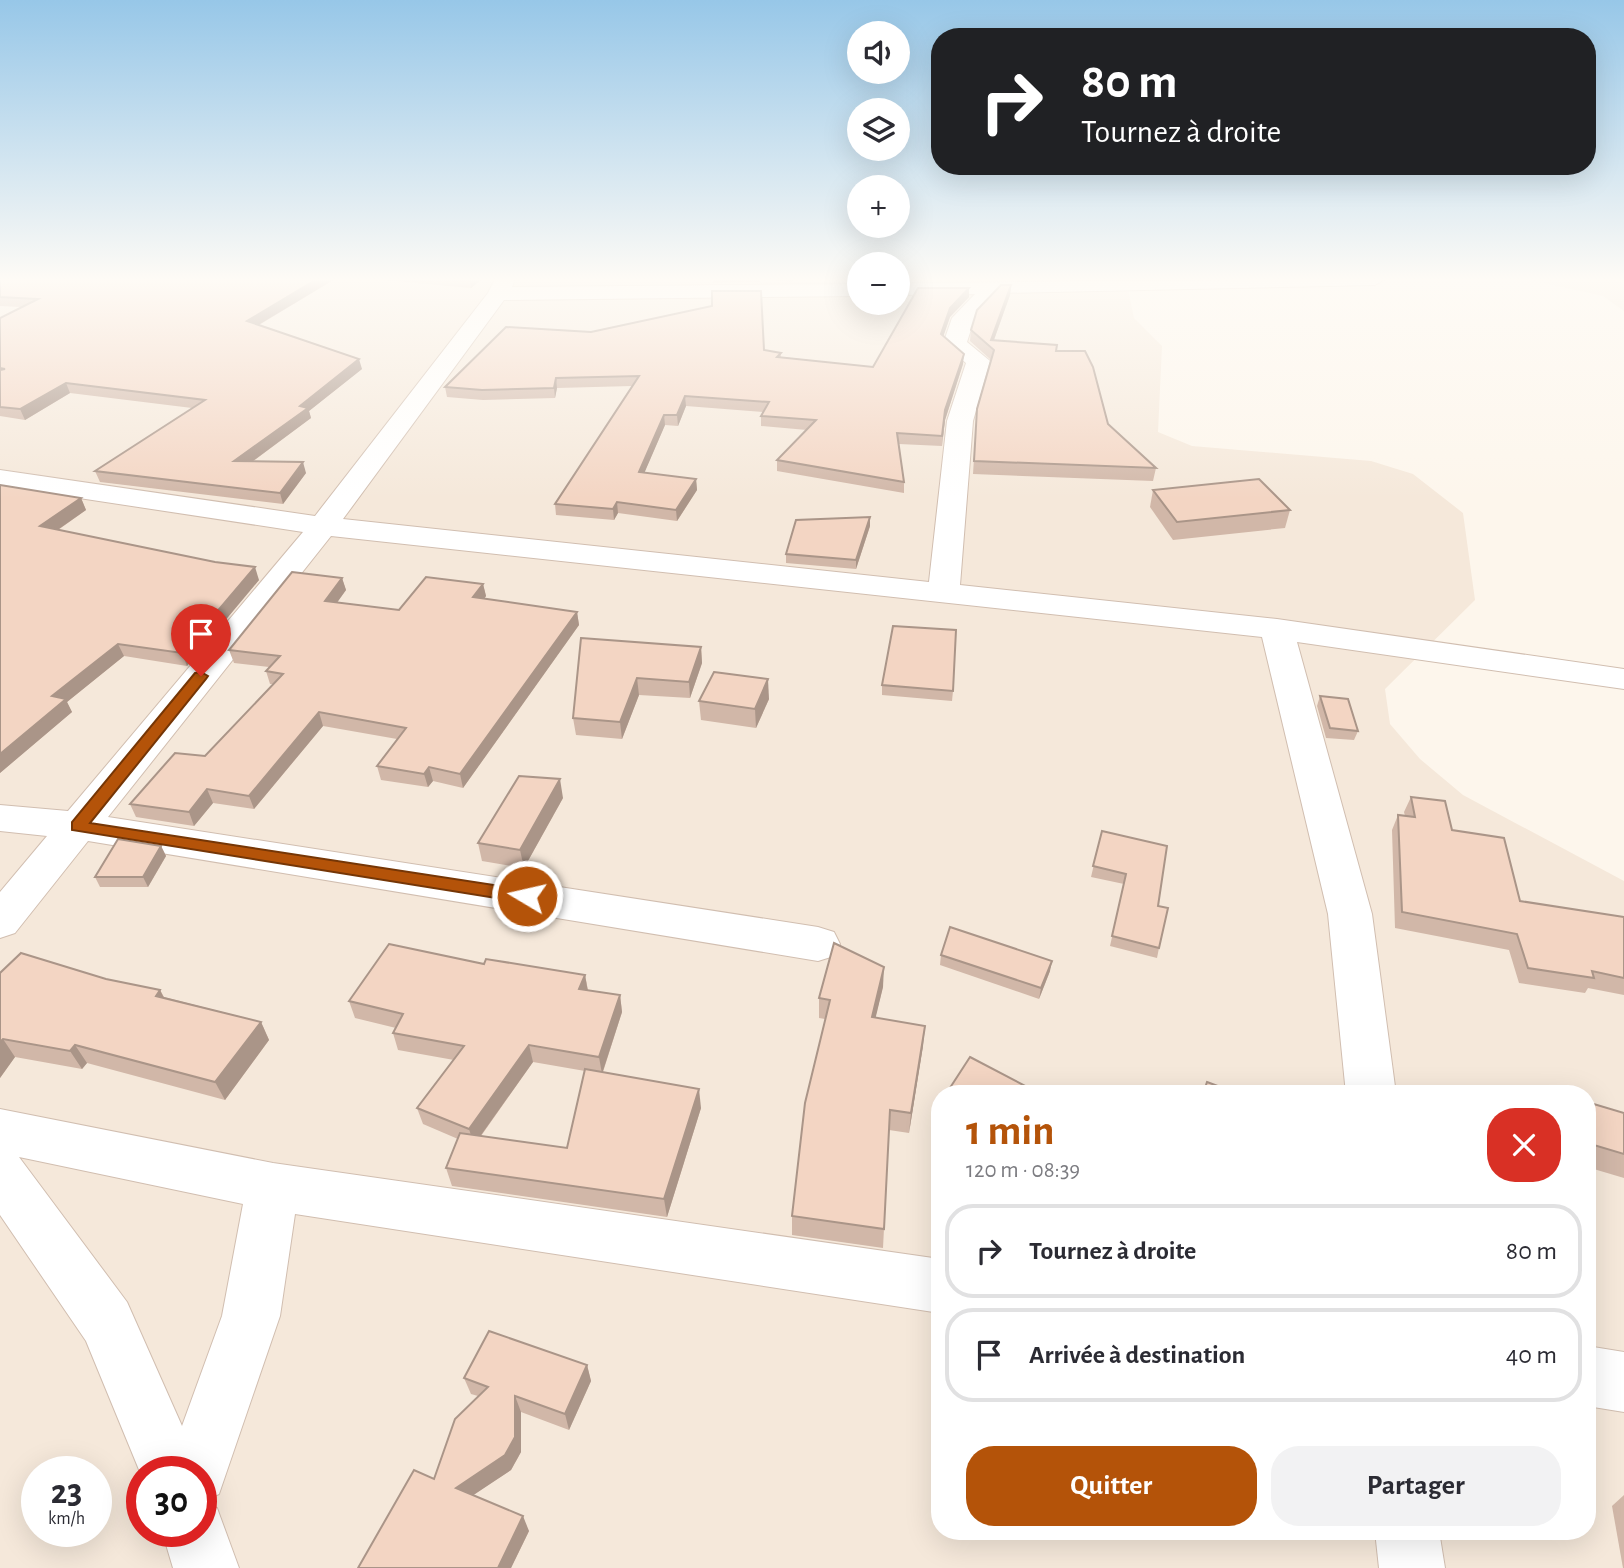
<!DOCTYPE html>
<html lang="fr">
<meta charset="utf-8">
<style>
:root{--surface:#fff;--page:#f2f2f3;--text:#2b2b33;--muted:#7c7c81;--line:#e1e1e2;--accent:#b45309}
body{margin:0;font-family:"Alegreya Sans",sans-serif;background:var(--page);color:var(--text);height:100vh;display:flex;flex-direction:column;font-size:26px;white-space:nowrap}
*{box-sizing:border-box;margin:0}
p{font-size:23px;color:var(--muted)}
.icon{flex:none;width:38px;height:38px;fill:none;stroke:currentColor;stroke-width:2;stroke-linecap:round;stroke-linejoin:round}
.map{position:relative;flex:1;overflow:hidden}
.details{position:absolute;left:931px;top:1085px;width:665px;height:455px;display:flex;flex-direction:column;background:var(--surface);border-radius:28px;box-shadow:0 7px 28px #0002}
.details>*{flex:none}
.banner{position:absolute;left:931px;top:28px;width:665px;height:147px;border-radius:28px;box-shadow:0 7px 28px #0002;background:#202124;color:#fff;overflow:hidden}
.controls{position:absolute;left:847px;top:21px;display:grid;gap:14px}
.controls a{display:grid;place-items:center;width:63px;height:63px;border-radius:50%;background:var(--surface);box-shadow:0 7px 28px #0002;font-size:35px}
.speed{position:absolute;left:21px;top:1456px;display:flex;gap:14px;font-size:35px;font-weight:700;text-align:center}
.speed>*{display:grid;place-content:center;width:91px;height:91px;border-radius:50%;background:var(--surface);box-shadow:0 7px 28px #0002;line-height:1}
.speed small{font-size:18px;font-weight:400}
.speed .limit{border:10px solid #d22;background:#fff;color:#111}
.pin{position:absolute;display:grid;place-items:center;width:60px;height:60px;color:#fff;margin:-72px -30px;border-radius:50% 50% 50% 0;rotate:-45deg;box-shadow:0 0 7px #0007}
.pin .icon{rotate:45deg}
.me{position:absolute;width:77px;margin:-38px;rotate:279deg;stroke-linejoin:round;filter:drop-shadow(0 0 5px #0008)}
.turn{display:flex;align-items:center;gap:24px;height:147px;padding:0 35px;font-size:32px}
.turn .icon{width:91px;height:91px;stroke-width:2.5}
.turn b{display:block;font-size:49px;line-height:60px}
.round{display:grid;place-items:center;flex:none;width:74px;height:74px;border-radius:28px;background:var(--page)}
.summary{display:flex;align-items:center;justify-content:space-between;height:119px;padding:0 35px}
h1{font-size:42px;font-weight:700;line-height:52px;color:var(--accent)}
.cta{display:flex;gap:14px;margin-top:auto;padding:14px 35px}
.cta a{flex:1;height:80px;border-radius:28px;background:var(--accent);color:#fff;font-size:28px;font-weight:700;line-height:80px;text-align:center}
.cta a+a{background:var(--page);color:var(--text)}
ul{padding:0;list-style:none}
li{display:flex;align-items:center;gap:21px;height:94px;margin:0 14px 10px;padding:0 21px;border:4px solid var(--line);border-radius:28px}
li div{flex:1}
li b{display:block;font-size:26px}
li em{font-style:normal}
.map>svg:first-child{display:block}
.residential{fill:#f5e8da;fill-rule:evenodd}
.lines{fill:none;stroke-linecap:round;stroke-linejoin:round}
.minor-casing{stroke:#d1beb0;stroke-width:2}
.minor{fill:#fff;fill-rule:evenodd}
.wall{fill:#d1b7a8;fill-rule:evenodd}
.shaded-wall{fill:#aa9588}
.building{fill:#f3d5c3;stroke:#aa9588;stroke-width:2}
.route{fill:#b45309;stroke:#753606;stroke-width:2}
</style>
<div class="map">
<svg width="1624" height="1568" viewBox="0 0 1624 1568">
<rect width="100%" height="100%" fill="#fdf6ec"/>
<g class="residential">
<path d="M 0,279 L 859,279 L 859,303 L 898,303 L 898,279 L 1126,279 L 1134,318 L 1162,346 L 1158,432 L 1192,446 L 1371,461 L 1413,474 L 1463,513 L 1475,600 L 1385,689 L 1390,724 L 1420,759 L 1463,795 L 1624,881 L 1624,1568 L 0,1568 ZM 940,1094 L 1587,1094 L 1587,1531 L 940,1531 ZM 37,1472 L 96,1472 L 96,1531 L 37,1531 ZM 142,1472 L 201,1472 L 201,1531 L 142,1531 Z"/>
<polygon points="1525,279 1624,279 1624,311 1603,296"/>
</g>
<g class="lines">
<defs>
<g id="minor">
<polygon points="495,279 515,279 512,287 859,284 859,296 504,300 343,519 929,582 947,421 966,363 943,344 952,318 975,294 898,295 898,283 1385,279 1375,285 999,293 974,320 967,342 990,361 973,421 960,585 1277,619 1624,669 1624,689 1297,642 1372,914 1396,1094 1346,1094 1328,914 1262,637 331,536 108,817 818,927 834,932 840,944 834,956 818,961 88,841 15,933 0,938 0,892 47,836 0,831 0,805 68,811 303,532 0,486 0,470 315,516 488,293"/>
<path d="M 0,1109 L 273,1163 L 940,1259 L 940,1313 L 295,1214 L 280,1316 L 219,1494 L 201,1502 L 201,1472 L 142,1472 L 142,1477 L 86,1341 L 0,1215 ZM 19,1157 L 243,1204 L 222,1316 L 182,1426 L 127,1302 Z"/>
<polygon points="1587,1346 1624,1352 1624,1412 1587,1406"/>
<polygon points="201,1502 217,1508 239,1568 173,1568 162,1531 201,1531"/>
<polygon points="1375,1531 1439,1531 1445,1568 1379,1568"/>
</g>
</defs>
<use href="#minor" class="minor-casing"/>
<use href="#minor" class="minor"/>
</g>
<g class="wall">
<polygon points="0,279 335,279 259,325 362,369 309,411 311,418 252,462 306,473 283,504 100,482 95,471 192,408 70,393 25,420 0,416 0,318 21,307 0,306"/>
<polygon points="372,279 482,279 471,288"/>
<polygon points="713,279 760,279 760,282 713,283"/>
<polygon points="763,279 794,279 792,282"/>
<polygon points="928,279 1016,279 928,280"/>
<polygon points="1011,285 1010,295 994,340 1056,351 1108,424 1156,468 1153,481 973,474 977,409 991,360 970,341 971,330"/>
<polygon points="969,288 969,297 950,317 943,336 963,364 945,420 942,446 899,444 904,482 904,493 777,471 777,460 807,430 761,426 761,416 763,412 686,406 678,426 665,425 644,473 696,479 697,490 677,521 618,513 614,520 556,515 555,504 632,386 557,388 555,398 483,400 447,397 445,387 764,350 781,353 781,357 873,367"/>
<polygon points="0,485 81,498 86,510 58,530 259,580 187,666 124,656 67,702 72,712 0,773"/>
<polygon points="1153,490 1290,510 1285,528 1173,540 1150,507"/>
<polygon points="870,526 856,569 786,563 786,554"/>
<polygon points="342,578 346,590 337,602 399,610 483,584 486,596 484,599 577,612 579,625 463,788 433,781 428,787 381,780 377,766 397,739 323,726 254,809 213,803 194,826 136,817 130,804 205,756 273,684 270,684 266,671 269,667 234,663 229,650"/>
<polygon points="581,638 701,647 702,663 690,698 639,695 622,739 576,735 573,718"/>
<polygon points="882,685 953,691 952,701 882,695"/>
<polygon points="1320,696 1358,731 1354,740 1326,738 1317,706"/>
<polygon points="769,699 756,728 701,720 699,701"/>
<polygon points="1411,797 1452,830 1520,901 1624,917 1624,995 1588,988 1585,993 1519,983 1509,950 1395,928 1392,830 1398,815 1405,816 1404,812"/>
<polygon points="563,798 524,868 482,861 478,843"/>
<polygon points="1102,831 1158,906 1159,948 1157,958 1110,946 1124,884 1091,877"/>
<polygon points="161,846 166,856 148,887 100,887 95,877"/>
<polygon points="941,955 1050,971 1039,999 940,965"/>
<path d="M 484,964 L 585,975 L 588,990 L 620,995 L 622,1012 L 603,1072 L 701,1108 L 667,1217 L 452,1186 L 446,1168 L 458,1139 L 423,1124 L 417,1108 L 454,1060 L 398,1050 L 393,1033 L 396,1028 L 355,1018 L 349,1001 ZM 533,1062 L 585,1071 L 567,1148 L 481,1136 Z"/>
<polygon points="0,973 106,979 160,990 164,997 261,1022 269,1040 225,1100 87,1063 82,1069 15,1057 0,1078"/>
<polygon points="883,987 875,1018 923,1046 909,1133 889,1130 883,1248 792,1235 792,1216 825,1019 819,1018 819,998"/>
<polygon points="1587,1102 1624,1113 1624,1178 1587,1167"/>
<polygon points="940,1103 940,1130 934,1127 937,1107"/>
<polygon points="587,1365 591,1381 569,1430 521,1412 521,1452 511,1470 473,1495 529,1531 511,1568 358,1568 434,1479 478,1396 471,1394 464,1378"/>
<polygon points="1624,1495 1624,1568 1623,1568 1612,1506"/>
</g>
<g class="shaded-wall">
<polygon points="317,279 335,279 250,330 247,321"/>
<polygon points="470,279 482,279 471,288"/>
<polygon points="1011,285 1010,295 991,348 991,340"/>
<polygon points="969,288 969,297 950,317 941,343 941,334 950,308"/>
<polygon points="964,354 963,364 945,420 942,446 945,410"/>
<polygon points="359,359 362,369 309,411 311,418 238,472 234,461 300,406"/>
<polygon points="556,378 557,388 555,398 554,388"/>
<polygon points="66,383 70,393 25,420 20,409"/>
<polygon points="685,396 686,406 678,426 677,415"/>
<polygon points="664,415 665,425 640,483 639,472"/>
<polygon points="303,462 306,473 283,504 280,493"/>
<polygon points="696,479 697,490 677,521 676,510"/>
<polygon points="81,498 86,510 46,538 40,526"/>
<polygon points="617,502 618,513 614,520 613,509"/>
<polygon points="870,517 870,526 856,569 856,560"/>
<polygon points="255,567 259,580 187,666 182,653"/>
<polygon points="342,578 346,590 329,614 325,601"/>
<polygon points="483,584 486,596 476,610 473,597"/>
<polygon points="577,612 579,625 463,788 460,774"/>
<polygon points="118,644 124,656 67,702 72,712 0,773 0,754 52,696"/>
<polygon points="701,647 702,663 690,698 689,682"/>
<polygon points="637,678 639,695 622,739 620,722"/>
<polygon points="768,679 769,699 756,728 755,709"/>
<polygon points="319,712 323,726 254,809 249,796"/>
<polygon points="429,767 433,781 428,787 424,774"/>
<polygon points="560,779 563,798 524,868 520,850"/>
<polygon points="207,789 213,803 194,826 189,812"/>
<polygon points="161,846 166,856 148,887 143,877"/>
<polygon points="1052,961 1050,971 1039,999 1041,988"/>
<polygon points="884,967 883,987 871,1037 872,1017"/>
<polygon points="585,975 588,992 579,989"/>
<polygon points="160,990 169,1008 156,996"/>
<polygon points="620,995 622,1012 602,1074 599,1057"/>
<polygon points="261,1022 269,1040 225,1100 215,1082"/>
<polygon points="925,1026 923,1046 909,1133 911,1113"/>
<polygon points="3,1039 15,1057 0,1078 0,1042"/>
<polygon points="75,1045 87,1063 82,1069 70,1051"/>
<polygon points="529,1045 533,1062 474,1145 469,1129"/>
<polygon points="699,1089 701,1108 667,1217 664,1199"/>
<polygon points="587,1365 591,1381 569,1430 565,1414"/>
<polygon points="515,1396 521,1412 521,1452 511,1470 463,1502 456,1488"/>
<polygon points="523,1516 529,1531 511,1568 498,1568"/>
</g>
<g class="building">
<polygon points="0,279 317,279 247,321 359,359 300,406 308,408 234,461 303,462 280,493 95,471 205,400 66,383 20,409 0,407 0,370 5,369 0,368 0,318 38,299 0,297"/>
<polygon points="1001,285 1011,285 991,340 1057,345 1056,351 1085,351 1093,367 1108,424 1156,468 974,461 977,409 994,350 971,330 977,310"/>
<polygon points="918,288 969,288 950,308 941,334 964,354 945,410 942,436 897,433 904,482 777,460 816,420 761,416 769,402 685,396 677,415 664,415 639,472 696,479 676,510 617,502 613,509 555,504 639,376 556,378 554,388 482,390 445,387 506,327 591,332 712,306 712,291 761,291 764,350 781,353 777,357 873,367"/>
<polygon points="1259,479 1290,510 1177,522 1153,490"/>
<polygon points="0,485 81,498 40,526 215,562 255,567 182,653 118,644 52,696 66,699 0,754"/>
<polygon points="870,517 856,560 786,554 796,520"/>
<polygon points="292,572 342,578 325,601 399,610 426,577 483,584 473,597 577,612 460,774 429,767 424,774 377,766 406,728 319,712 249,796 207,789 189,812 130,804 175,753 205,756 283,674 266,671 280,656 229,650"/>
<polygon points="893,626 956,630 953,691 882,685"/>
<polygon points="581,638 701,647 689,682 637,678 620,722 573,718"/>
<polygon points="714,672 768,679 755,709 699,701"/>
<polygon points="1320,696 1348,699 1358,731 1330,728"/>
<polygon points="519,776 560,779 520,850 478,843"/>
<polygon points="1411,797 1445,801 1452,830 1504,838 1520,901 1624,917 1624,978 1592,971 1594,978 1528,968 1517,934 1402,912 1398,815 1415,817"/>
<polygon points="1102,831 1167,846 1158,906 1168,908 1159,948 1112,936 1126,874 1093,866"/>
<polygon points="118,839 161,846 143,877 95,877"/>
<polygon points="950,927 1052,961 1041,988 941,955"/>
<polygon points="834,943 884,967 872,1017 925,1026 911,1113 890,1110 884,1229 792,1216 805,1103 830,1000 819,998"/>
<polygon points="389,944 484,964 486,959 585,975 579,989 620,995 599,1057 529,1045 469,1129 417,1108 464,1046 393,1033 403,1014 349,1001"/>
<polygon points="21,953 106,979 160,990 156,996 261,1022 215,1082 75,1045 70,1051 3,1039 0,1042 0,973"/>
<polygon points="970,1057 1029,1088 1026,1094 946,1094"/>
<polygon points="585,1069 699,1089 664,1199 446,1168 460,1133 567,1148"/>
<polygon points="1207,1082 1239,1094 1203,1094"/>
<polygon points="1587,1102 1624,1113 1624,1154 1587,1143"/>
<polygon points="489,1331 587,1365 565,1414 515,1396 515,1437 505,1455 456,1488 523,1516 498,1568 358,1568 414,1470 434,1479 455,1419 488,1387 464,1378"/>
</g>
<linearGradient id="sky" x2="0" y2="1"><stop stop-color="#97c7e8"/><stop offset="0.56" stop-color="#fefbf6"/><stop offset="1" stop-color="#fefbf6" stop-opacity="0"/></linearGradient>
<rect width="1624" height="499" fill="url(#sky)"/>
<polygon class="route" points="201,672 208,676 206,679 90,823 527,890 533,892 536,896 533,901 527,903 72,830 72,822 195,673"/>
</svg>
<div class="controls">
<a><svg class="icon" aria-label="sound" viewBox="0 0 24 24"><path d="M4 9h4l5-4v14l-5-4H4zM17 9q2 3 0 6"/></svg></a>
<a><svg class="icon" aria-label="layers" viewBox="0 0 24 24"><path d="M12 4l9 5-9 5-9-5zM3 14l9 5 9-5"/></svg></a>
<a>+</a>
<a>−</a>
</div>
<div class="speed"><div>23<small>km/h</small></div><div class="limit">30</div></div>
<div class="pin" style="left:201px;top:676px;background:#d93025"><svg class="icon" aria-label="arrive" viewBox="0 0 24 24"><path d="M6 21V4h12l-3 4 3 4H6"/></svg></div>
<svg class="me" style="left:527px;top:896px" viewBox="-20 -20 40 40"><circle r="17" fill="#b45309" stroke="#fff" stroke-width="3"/><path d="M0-11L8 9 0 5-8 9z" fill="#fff"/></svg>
<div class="banner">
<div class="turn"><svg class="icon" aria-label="right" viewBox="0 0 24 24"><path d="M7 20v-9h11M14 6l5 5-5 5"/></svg><div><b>80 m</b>Tournez à droite</div></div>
</div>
<section class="details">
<div class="summary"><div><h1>1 min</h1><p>120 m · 08:39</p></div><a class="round" style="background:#d93025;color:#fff"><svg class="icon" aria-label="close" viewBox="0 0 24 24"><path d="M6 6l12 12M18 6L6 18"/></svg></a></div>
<ul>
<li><svg class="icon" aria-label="right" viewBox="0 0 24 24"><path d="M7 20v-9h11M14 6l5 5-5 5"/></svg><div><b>Tournez à droite</b></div><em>80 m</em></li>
<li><svg class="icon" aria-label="arrive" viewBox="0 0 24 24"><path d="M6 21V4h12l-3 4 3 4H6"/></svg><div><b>Arrivée à destination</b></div><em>40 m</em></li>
</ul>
<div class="cta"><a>Quitter</a><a>Partager</a></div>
</section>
</div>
